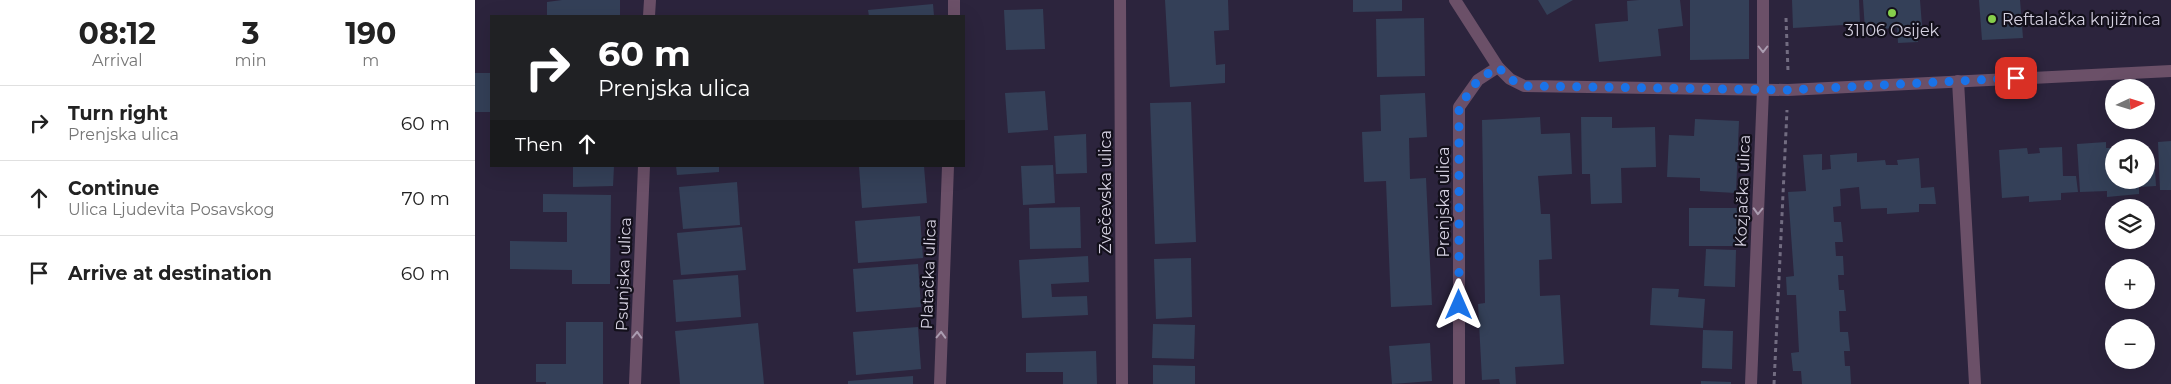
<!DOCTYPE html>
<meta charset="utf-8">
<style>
:root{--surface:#fff;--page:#f2f2f2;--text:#222;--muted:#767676;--line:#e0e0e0}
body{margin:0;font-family:Montserrat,sans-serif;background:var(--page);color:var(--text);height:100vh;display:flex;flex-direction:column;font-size:19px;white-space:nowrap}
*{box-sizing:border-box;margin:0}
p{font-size:16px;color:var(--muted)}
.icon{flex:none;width:28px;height:28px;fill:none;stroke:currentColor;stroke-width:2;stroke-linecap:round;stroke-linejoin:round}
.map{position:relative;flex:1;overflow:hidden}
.panel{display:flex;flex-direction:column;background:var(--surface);width:475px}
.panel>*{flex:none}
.hud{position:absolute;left:15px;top:15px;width:475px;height:152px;border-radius:0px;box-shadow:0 5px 20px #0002;background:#202124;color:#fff;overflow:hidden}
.needle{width:32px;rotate:86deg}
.controls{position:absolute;left:1630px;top:79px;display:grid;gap:10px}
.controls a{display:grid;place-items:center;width:50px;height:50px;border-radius:50%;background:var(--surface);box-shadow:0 5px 20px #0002;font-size:25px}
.pin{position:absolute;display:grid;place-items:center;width:42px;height:42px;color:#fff;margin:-21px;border-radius:10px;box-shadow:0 2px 8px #0006}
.me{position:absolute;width:55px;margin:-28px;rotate:0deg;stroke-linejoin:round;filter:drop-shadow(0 0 4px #0008)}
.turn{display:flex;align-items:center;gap:18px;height:105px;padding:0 25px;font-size:22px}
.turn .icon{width:65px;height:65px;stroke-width:2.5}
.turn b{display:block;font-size:35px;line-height:42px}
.then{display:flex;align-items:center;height:48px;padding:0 25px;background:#0003;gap:10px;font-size:19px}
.eta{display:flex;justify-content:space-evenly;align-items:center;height:85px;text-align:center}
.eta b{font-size:30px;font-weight:700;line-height:35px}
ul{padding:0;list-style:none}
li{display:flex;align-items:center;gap:15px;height:75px;padding:0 25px;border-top:1px solid var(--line)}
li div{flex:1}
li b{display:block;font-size:19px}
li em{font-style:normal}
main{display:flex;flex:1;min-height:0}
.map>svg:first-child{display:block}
.building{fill:#344058}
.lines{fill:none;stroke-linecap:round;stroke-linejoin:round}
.path{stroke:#726c81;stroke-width:3;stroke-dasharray:4 4;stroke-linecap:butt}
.lane{stroke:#6b5068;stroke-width:12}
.street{stroke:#6b5068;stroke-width:12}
.oneway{stroke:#ab9db1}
.route{stroke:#1a73e8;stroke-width:9;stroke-dasharray:0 16.2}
.poi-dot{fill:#86cf4b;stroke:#13101b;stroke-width:2}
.labels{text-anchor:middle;stroke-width:4.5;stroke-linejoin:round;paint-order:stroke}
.poi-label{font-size:16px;fill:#d5d1e1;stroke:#13101b;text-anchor:start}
.street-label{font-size:16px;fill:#d5d1e1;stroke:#13101b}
</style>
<main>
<section class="panel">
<div class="eta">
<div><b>08:12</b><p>Arrival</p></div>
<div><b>3</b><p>min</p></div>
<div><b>190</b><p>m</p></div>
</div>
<ul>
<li><svg class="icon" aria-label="right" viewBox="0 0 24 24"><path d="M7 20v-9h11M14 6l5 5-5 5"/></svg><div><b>Turn right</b><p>Prenjska ulica</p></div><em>60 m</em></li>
<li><svg class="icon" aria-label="ahead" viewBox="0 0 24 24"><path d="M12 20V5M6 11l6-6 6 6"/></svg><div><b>Continue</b><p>Ulica Ljudevita Posavskog</p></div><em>70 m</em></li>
<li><svg class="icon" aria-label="arrive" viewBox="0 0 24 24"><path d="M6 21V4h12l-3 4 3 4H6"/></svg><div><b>Arrive at destination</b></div><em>60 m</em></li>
</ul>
</section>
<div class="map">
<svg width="1696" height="384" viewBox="0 0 1696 384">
<rect width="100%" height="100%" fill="#2c243d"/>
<g class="building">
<polygon points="87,0 145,0 145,16 72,16 72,2"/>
<polygon points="690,0 753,0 754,30 739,31 741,65 750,64 750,83 695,87"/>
<polygon points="878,0 927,0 927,11 878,12"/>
<polygon points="1063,0 1098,0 1072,15"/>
<polygon points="1164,0 1205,0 1208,26 1183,29 1186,56 1124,62 1120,24 1153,21 1152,1"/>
<polygon points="1215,0 1274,0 1274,59 1215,60"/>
<polygon points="1317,0 1384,0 1385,24 1318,28"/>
<polygon points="1388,0 1445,0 1447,26 1442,26 1443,42 1423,43 1422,28 1390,30"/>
<polygon points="1504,0 1545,0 1548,38 1507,40"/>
<polygon points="458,4 459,16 394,16 393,10"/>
<polygon points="568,9 570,49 531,50 529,10"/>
<polygon points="949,18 950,76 902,77 901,19"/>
<rect x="0" y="73" width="16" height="39"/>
<polygon points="570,91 573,130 533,133 530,93"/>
<polygon points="950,93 952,137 934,138 935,179 951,178 957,305 916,307 911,181 889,182 887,132 906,131 905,95"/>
<polygon points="716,102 721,242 680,244 675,103"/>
<polygon points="1065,117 1066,134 1095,133 1097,174 1063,176 1066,214 1075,214 1077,259 1064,260 1065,296 1085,295 1089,364 1040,367 1041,384 1025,384 1024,379 1007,380 1003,304 1010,303 1007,120"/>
<polygon points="1106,117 1137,117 1137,128 1180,127 1181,167 1146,168 1147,203 1116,204 1115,174 1107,174"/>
<polygon points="1220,119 1264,121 1261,193 1225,191 1225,178 1192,177 1194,135 1219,136"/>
<polygon points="611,134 612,173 581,174 579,136"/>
<polygon points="1665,141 1665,148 1643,148 1642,142"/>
<polygon points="1696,141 1696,190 1685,190 1683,142"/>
<polygon points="1631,142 1631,148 1639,148 1639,180 1671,180 1671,171 1680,170 1681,186 1664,187 1664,194 1632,197 1632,191 1605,192 1602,144"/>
<polygon points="1587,147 1588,176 1601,176 1603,192 1586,193 1586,200 1554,202 1554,196 1527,198 1524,150 1552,148 1553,154 1565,153 1564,148"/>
<polygon points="1382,153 1382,162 1410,160 1411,165 1423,165 1422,160 1444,158 1446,188 1459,187 1461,204 1444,204 1444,212 1412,214 1412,208 1386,209 1384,187 1365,189 1366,206 1358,207 1359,222 1366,222 1368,242 1360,242 1361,256 1368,256 1369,275 1363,275 1364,290 1369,290 1371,311 1364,311 1365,332 1373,332 1375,351 1369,351 1370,366 1375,366 1376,384 1327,384 1326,371 1318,371 1316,353 1324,352 1321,295 1312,295 1311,277 1319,276 1313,192 1331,191 1328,155 1347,154 1347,170 1356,169 1355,155"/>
<polygon points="578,165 580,203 548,205 546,166"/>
<polygon points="98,166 139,166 138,186 98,187"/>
<polygon points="201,166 244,166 244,172 202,175"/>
<polygon points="384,166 449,166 452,203 387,208"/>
<polygon points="262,182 265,225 208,229 204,187"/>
<polygon points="68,194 136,195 135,284 97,284 97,270 35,269 35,241 92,242 92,212 68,212"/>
<polygon points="605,207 606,248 555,249 554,208"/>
<rect x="1214" y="208" width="48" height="38"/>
<polygon points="445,216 448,258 383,263 380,221"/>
<polygon points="267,227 271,270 206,275 202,233"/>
<polygon points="1231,249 1261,250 1260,287 1229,286"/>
<polygon points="613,256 614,282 576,284 577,297 612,296 613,315 547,318 544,260"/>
<polygon points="716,258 717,317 681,319 679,259"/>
<polygon points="443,264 446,307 381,312 378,269"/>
<polygon points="263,275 266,317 201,322 198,280"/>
<polygon points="1177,288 1204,289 1203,297 1230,299 1228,328 1175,325"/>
<polygon points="91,322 128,322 128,384 71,384 71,382 61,382 61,364 91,364"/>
<polygon points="283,323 289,384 205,384 200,331"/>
<polygon points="678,324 720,325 719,359 677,358"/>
<polygon points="443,327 446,369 381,375 378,332"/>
<polygon points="1228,330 1258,331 1257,369 1227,368"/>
<polygon points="955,343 957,381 917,384 914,346"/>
<polygon points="621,351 622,384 588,384 588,372 551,372 551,353"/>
<polygon points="678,365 720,366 720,384 678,384"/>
<polygon points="438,376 438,384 373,384 373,381"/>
<polygon points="1226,381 1256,382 1256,384 1226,384"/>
</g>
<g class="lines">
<g class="path">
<polyline points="1311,18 1313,71"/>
<polyline points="1299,384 1312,110"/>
</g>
<polyline class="lane" points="1483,81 1500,384"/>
<g class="street">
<polyline points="645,0 647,384"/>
<polyline points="980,0 1023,67 1035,79 1049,86 1313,90 1696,71"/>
<polyline points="174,16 175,0"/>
<polyline points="479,16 479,0"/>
<polyline points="160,384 169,166"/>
<polyline points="465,384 473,166"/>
<polyline points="984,384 984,107 1003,80 1023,67"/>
<polyline points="1276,384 1288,90 1288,0"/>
</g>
</g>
<defs><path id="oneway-chevron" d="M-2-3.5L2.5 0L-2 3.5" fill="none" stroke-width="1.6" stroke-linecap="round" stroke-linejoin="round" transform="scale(1.25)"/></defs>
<g class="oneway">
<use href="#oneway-chevron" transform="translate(1288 49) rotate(90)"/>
<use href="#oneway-chevron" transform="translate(1283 211) rotate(92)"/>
<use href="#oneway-chevron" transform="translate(162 335) rotate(-88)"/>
<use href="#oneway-chevron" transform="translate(466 335) rotate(-88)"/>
</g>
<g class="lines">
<polyline class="route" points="984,305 984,107 1003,80 1023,67 1035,79 1049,86 1313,90 1541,78"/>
</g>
<g class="poi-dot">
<circle cx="1417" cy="13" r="5"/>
<circle cx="1517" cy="19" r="5"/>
</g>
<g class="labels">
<g class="poi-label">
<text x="1527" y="25">Reftalačka knjižnica</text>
<text x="1417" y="36" text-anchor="middle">31106 Osijek</text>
</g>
<g class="street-label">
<text transform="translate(1267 191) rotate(-88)" y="6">Kozjačka ulica</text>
<text transform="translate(630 192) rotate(-90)" y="6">Zvečevska ulica</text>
<text transform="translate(968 202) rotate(-90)" y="6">Prenjska ulica</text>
<text transform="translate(148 274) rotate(-88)" y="6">Psunjska ulica</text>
<text transform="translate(453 274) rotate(-88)" y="6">Platačka ulica</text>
</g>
</g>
</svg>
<div class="controls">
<a><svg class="needle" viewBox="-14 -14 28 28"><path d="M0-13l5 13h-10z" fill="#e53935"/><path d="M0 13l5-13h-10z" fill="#767676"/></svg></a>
<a><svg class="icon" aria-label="sound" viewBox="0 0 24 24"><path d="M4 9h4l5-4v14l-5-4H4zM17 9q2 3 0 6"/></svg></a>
<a><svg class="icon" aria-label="layers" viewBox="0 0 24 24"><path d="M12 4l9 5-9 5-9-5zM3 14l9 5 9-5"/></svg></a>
<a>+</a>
<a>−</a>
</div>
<div class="pin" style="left:1541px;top:78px;background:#d93025"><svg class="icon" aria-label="arrive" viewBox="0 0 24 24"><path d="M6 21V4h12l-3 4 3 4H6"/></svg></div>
<svg class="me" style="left:984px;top:305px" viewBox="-20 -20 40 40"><path d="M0-17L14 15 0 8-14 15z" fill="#1a73e8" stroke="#fff" stroke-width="4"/></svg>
<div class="hud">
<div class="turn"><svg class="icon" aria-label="right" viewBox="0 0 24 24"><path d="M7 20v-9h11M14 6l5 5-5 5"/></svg><div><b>60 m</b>Prenjska ulica</div></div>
<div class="then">Then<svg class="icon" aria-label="ahead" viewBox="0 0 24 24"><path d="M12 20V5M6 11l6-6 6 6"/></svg></div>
</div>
</div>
</main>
